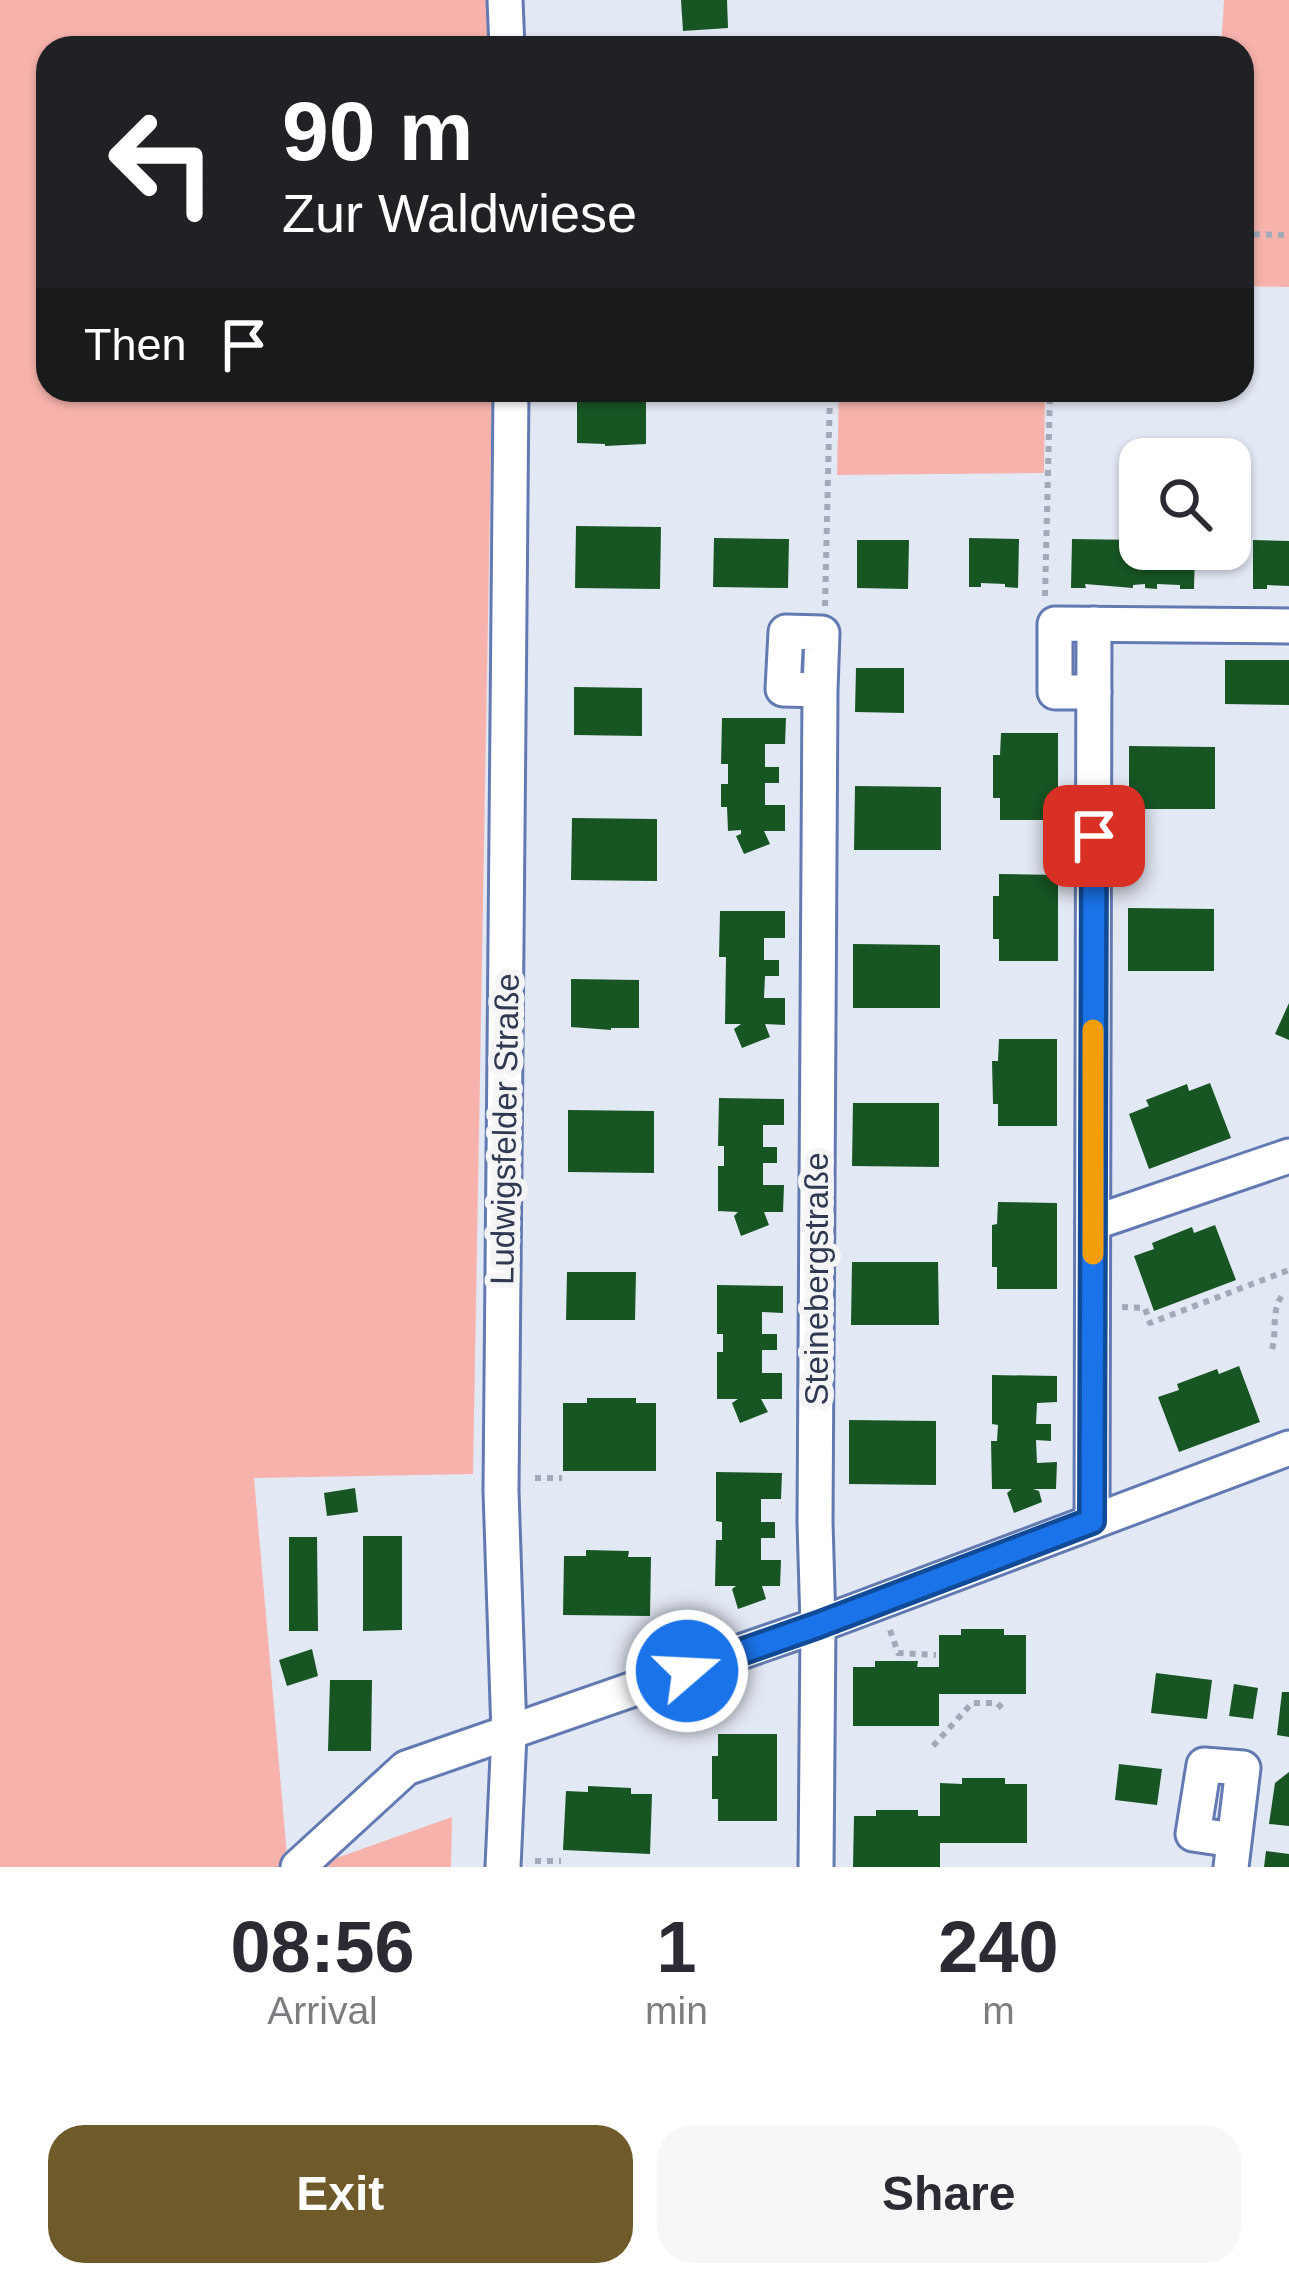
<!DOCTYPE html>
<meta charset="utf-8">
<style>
:root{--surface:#fff;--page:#f7f7f7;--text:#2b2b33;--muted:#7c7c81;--accent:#6f5a29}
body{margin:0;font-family:Helvetica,sans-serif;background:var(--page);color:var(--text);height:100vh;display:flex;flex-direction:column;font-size:45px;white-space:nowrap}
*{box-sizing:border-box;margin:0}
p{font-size:39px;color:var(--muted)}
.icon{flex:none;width:66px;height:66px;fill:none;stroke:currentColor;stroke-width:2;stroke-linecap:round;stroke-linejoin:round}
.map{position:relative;height:1867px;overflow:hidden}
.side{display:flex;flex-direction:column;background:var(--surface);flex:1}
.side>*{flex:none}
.banner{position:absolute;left:36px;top:36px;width:1218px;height:366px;border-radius:36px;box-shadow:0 3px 9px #0004;background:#202124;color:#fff;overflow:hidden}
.buttons{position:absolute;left:1119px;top:438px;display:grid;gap:24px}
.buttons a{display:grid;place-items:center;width:132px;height:132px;border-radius:24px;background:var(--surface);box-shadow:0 3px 9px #0004;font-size:60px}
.pin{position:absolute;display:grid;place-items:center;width:102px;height:102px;color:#fff;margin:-51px;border-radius:24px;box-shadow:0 6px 18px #0006}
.me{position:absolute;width:132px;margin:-66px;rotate:71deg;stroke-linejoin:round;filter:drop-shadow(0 0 9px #0008)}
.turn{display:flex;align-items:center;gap:42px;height:252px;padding:0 48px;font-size:54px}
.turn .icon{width:156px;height:156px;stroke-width:2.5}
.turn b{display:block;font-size:84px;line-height:102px}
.then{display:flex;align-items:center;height:114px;padding:0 48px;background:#0003;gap:24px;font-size:45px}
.eta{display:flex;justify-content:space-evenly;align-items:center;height:204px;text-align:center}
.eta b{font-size:72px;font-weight:600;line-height:84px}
.button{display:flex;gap:24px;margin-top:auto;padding:24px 48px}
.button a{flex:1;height:138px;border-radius:36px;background:var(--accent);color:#fff;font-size:48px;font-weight:600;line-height:138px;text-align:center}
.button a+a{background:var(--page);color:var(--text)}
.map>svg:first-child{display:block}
.green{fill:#f7b3ab}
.building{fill:#175623}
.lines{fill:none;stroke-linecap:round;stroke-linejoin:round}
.minor-casing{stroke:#6279b2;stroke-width:39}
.path{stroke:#a2aaba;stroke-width:6;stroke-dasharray:6 6;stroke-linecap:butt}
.minor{stroke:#fff;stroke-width:33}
.route-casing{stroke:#114b97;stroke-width:30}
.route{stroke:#1a73e8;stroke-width:21}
.slow{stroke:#f59e0b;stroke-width:21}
.labels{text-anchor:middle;stroke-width:12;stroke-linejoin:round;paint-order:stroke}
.street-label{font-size:33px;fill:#2f3952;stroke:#f5f5f5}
</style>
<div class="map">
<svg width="1289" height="1867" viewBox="0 0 1289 1867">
<rect width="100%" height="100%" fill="#e2e8f4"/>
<g class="green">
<polygon points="0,0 496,0 505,48 48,48 48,390 492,390 473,1474 254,1478 288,1867 0,1867"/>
<polygon points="1224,0 1289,0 1289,287 1242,286 1242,48 1213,48 1221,47"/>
<polygon points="839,390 1045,390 1044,473 837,475"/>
<polygon points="452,1817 451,1867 311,1867"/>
</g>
<g class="building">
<polygon points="681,0 727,0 728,28 683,31"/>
<polygon points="577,395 646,396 646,444 605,446 605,444 577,443"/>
<polygon points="576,526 661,527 660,589 575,588"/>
<polygon points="714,538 789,539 788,588 713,587"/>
<polygon points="969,538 1019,539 1018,588 1005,587 1005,584 981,583 981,587 969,587"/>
<polygon points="1072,539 1140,540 1140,549 1195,549 1194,589 1180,589 1180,585 1157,584 1157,589 1145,588 1145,584 1133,585 1133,588 1085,584 1086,588 1071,588"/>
<polygon points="857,540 909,540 908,589 857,588"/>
<polygon points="1253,540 1289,541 1289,586 1267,585 1267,589 1253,589"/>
<polygon points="1225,660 1289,660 1289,705 1225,704"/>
<polygon points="856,668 904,668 904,713 855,712"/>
<polygon points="574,687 642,688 642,736 574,735"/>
<polygon points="722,718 786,718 785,744 765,744 765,767 779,767 779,783 765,783 765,805 785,805 785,831 764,831 770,844 744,854 736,836 741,834 741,830 728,831 727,807 721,807 721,784 728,784 728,764 721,764"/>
<polygon points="1001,733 1058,733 1058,820 1000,820 1000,798 993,798 993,755 1000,755"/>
<polygon points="1129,746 1215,747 1215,809 1129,809"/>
<polygon points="855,786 941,787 941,850 854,850"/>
<polygon points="572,818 657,819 657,881 571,880"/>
<polygon points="999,874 1058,875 1058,961 999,961 999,939 993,939 993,896 999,896"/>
<polygon points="1128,908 1214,909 1214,971 1128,971"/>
<polygon points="720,911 785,911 785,938 764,938 764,960 779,960 779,976 765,976 764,998 785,998 785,1025 765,1024 770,1037 742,1048 734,1029 741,1024 725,1024 726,957 719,957"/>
<polygon points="853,944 940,945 940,1008 853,1008"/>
<polygon points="571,979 639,980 639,1028 611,1028 611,1030 571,1027"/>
<polygon points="1289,1003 1289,1040 1275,1034"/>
<polygon points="999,1039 1057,1039 1057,1126 998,1126 998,1104 993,1104 992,1061 998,1061"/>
<polygon points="1210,1083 1231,1138 1149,1169 1129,1114 1149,1106 1146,1100 1187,1084 1189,1091"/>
<polygon points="719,1098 784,1099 784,1125 763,1125 763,1147 777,1147 777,1163 763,1163 763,1185 784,1185 783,1212 764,1212 769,1225 741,1236 734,1216 738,1212 718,1211 718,1166 724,1166 724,1146 718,1146"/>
<polygon points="853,1103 939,1103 939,1167 852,1166"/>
<polygon points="568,1110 654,1111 654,1173 568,1172"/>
<polygon points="998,1202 1057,1203 1057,1289 997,1289 997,1267 992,1267 992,1225 997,1224"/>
<polygon points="1215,1225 1236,1280 1154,1311 1134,1256 1154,1249 1152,1243 1192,1227 1194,1233"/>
<polygon points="852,1262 938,1262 939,1325 851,1325"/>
<polygon points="567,1272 636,1272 635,1320 566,1320"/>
<polygon points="717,1285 783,1286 783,1313 762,1312 762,1334 777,1334 777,1350 762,1350 762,1373 782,1373 782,1399 761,1399 768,1412 740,1423 732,1403 738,1399 717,1399 717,1352 723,1352 723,1334 717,1334"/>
<polygon points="1239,1366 1260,1422 1179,1452 1158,1397 1179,1390 1177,1384 1217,1369 1219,1374"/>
<polygon points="992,1375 1057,1376 1057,1402 1037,1403 1036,1424 1051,1424 1051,1441 1036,1440 1037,1463 1057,1462 1056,1489 1033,1489 1039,1491 1042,1502 1014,1513 1007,1493 1012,1489 992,1489 991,1441 997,1441 998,1425 992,1424"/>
<polygon points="587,1398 636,1398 636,1403 656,1403 656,1471 563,1471 563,1403 587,1403"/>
<polygon points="849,1420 936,1421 936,1485 849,1484"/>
<polygon points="716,1472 782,1473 781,1499 761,1499 761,1522 775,1522 775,1538 761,1538 761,1560 781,1560 780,1586 762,1586 766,1599 738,1609 732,1589 736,1586 715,1586 716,1540 722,1540 722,1522 716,1521"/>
<polygon points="355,1488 358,1512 327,1516 324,1493"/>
<polygon points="363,1536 402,1536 402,1630 363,1631"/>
<polygon points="289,1537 317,1537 318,1631 289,1631"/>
<polygon points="586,1550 629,1551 628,1557 651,1557 650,1616 563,1615 564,1556 586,1556"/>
<polygon points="961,1629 1004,1629 1004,1635 1026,1635 1026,1694 939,1694 939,1726 853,1726 853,1667 875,1667 875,1661 918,1661 917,1667 939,1667 939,1635 961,1635"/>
<polygon points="312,1649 318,1676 287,1686 279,1660"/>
<polygon points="1156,1673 1212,1680 1207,1719 1151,1713"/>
<polygon points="330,1680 372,1680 371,1751 328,1751"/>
<polygon points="1234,1684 1258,1688 1253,1719 1229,1716"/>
<polygon points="1282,1692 1289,1692 1289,1737 1277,1735"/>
<polygon points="718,1734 777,1734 777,1821 718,1821 718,1799 712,1799 712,1756 718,1756"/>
<polygon points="1119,1764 1162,1769 1157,1805 1115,1800"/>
<polygon points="1289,1772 1289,1826 1269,1824 1275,1783"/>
<polygon points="962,1778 1005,1778 1005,1784 1027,1784 1027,1843 940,1843 940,1867 853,1867 854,1816 876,1816 876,1810 918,1810 918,1816 940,1816 940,1783 962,1784"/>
<polygon points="588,1786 631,1788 631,1794 652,1794 650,1854 563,1850 566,1791 588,1792"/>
<polygon points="1266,1851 1289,1854 1289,1867 1264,1867"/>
</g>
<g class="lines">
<defs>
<g id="minor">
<polyline points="505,0 507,48"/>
<polyline points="1094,692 1055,692 1055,624 1289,626"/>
<polyline points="1093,1223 1289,1156"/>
<polyline points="1092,1521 1094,624"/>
<polyline points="298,1867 406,1768 818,1625 1289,1448"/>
<polyline points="503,1867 509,1734 501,1491 511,390"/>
<polyline points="816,1867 818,1625 815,1522 820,690 783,689 786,632 822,633 820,690"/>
<polyline points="1231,1867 1243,1768 1204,1765 1193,1834 1233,1840"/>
</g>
</defs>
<use href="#minor" class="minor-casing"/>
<g class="path">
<polyline points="1242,234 1289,235"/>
<polyline points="1045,596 1050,390"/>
<polyline points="825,606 830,390"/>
<polyline points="1122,1307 1145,1308 1150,1323 1289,1270"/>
<path d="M 1272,1349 C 1277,1333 1271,1309 1282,1296"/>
<polyline points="535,1478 562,1478"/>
<polyline points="890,1630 898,1653 936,1655"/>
<polyline points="933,1746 972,1703 997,1703 1004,1710"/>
<polyline points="535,1861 561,1861"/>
</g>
<use href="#minor" class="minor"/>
</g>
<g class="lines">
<defs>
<polyline id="route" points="687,1671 818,1625 1092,1521 1094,836"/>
</defs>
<use href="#route" class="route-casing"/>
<use href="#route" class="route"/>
<polyline class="slow" points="1093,1254 1093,1030"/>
</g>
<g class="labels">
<g class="street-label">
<text transform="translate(504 1129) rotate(-89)" y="12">Ludwigsfelder Straße</text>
<text transform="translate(816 1279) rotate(-90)" y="12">Steinebergstraße</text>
</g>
</g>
</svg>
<div class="buttons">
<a><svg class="icon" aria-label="search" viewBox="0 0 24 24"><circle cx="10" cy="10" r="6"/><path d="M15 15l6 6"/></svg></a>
</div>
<div class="pin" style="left:1094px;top:836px;background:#d93025"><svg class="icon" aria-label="arrive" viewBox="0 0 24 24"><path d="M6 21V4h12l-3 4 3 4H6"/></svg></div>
<svg class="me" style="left:687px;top:1671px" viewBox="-20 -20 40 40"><circle r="17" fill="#1a73e8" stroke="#fff" stroke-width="3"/><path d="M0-11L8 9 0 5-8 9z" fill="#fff"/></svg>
<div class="banner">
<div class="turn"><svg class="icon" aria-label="left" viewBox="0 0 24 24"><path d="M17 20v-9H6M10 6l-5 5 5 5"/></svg><div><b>90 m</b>Zur Waldwiese</div></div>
<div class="then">Then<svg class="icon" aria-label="arrive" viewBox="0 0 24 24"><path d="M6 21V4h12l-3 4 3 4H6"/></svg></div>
</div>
</div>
<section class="side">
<div class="eta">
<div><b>08:56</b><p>Arrival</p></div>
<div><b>1</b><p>min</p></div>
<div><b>240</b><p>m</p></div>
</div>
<div class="button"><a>Exit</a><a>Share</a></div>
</section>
